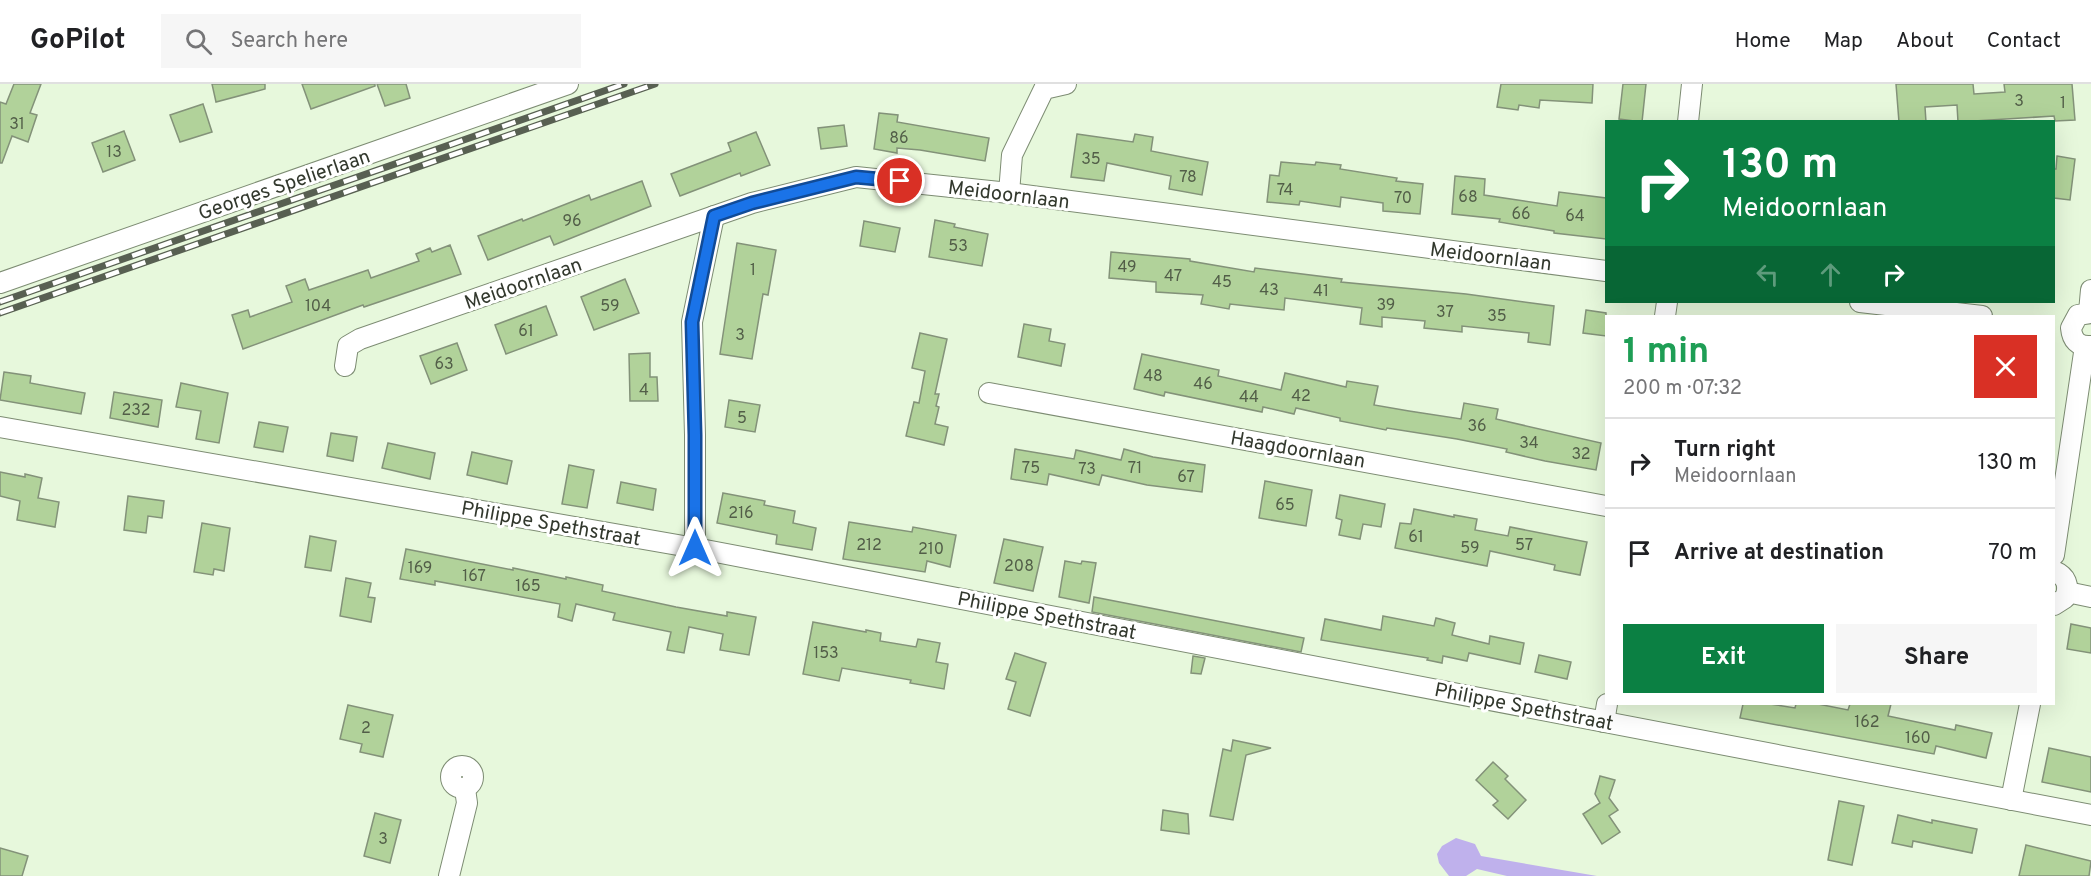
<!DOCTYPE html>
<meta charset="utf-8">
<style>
:root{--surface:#fff;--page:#f6f6f6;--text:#202124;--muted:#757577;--line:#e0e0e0;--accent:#0b8043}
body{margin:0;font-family:Overpass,sans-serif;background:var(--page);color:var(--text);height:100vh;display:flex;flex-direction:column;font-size:22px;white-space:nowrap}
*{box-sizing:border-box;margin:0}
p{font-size:20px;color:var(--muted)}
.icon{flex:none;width:33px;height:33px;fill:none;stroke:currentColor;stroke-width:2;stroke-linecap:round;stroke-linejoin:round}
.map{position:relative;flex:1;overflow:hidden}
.sheet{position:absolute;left:1605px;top:231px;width:450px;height:390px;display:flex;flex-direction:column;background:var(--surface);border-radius:0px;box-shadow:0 6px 24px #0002}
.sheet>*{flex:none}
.banner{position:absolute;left:1605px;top:36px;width:450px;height:183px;border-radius:0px;box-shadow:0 6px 24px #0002;background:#0b8043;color:#fff;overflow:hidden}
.pin{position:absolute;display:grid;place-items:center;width:51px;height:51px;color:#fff;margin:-26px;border:3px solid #fff;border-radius:50%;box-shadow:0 2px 6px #0007}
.me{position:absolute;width:66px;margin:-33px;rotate:0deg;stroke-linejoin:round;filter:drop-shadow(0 0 4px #0008)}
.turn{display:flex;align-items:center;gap:21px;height:126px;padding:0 18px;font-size:27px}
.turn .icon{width:78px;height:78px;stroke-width:2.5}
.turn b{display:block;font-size:42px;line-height:51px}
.lanes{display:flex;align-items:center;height:57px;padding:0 18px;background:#0003;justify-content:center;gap:30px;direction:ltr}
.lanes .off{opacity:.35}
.round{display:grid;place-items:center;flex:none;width:63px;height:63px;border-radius:0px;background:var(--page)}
.overview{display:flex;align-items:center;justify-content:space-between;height:102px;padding:0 18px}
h1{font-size:36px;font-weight:700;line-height:45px;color:#1e9e55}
.cta{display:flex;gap:12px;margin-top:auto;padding:12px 18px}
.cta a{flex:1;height:69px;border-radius:0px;background:var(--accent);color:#fff;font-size:24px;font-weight:700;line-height:69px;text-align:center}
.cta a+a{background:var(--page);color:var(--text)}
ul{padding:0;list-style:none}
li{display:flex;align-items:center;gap:18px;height:90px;padding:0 18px;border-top:2px solid var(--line)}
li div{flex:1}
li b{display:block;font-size:22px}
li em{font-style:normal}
header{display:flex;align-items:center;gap:36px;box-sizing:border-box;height:84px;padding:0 30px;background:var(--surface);border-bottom:2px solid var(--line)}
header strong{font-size:28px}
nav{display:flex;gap:33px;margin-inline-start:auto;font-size:21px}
.search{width:420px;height:54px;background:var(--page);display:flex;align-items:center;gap:15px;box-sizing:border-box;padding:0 21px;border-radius:0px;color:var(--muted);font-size:22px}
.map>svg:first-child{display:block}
.water{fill:#bfb1ec}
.building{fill:#b1d29a;stroke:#839279;stroke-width:1.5}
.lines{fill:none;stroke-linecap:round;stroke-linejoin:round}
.street-casing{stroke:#7d8c73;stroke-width:22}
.street{stroke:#fff;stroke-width:20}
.rail-casing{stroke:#586052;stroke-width:7}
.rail{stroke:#fff;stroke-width:4.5;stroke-dasharray:14;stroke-linecap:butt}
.route-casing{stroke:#114b97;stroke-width:15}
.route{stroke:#1a73e8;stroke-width:10}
.labels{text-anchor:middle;stroke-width:6;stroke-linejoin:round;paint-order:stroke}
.number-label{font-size:16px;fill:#525e48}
.street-label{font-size:20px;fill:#32382d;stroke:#fff}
</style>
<header>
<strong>GoPilot</strong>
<div class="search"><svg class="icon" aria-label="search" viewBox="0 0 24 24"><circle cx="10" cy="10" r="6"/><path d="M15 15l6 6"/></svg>Search here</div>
<nav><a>Home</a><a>Map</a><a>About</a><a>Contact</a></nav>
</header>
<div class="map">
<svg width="2091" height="792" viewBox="0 0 2091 792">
<rect width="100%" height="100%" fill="#e7f8dc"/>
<polygon class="water" points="1456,754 1475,760 1481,772 1597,792 1507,792 1477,785 1466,792 1449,792 1439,779 1437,770 1442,762"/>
<g class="building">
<polygon points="14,0 41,0 30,29 37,31 28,58 12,52 2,79 0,79 0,18 6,20"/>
<polygon points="212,0 265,0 265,5 216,18"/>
<polygon points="302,0 375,0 375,2 311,25"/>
<polygon points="377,0 406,0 410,14 385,22"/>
<polygon points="1501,0 1593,0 1592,19 1540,16 1539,24 1519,21 1518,26 1497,23"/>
<polygon points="1623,0 1646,0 1642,38 1619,35"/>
<polygon points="1896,0 1973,0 1974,10 2005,8 2004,0 2072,0 2075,36 2055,37 2054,32 1958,38 1957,21 1925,23 1926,38 1899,38"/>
<polygon points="203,20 212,48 180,58 170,31"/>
<polygon points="879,29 898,31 897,38 989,54 985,77 920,66 897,64 897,69 874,65"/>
<polygon points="844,41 847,62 821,65 818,44"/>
<polygon points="124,47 135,76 103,88 92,59"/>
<polygon points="756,48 770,81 741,92 740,89 680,112 671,90 731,67 728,59"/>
<polygon points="1077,50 1133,58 1135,50 1153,53 1151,67 1208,78 1202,111 1169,105 1171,92 1107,79 1104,97 1071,93"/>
<polygon points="2057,72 2075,75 2070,116 2054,114 2054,85 2056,85"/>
<polygon points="1281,78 1315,81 1316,78 1341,81 1340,85 1397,94 1396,97 1423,100 1420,130 1383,127 1383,119 1341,113 1340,123 1300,117 1299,121 1267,118 1270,91 1279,92"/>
<polygon points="1455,92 1485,95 1484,111 1557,122 1559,108 1606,114 1606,155 1554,149 1554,147 1499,138 1500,135 1452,130"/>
<polygon points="642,97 651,122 554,161 550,152 488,176 478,152 522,135 523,137 589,111 591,116"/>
<polygon points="935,136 955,140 954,143 988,150 982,182 929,173"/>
<polygon points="864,137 900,144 895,168 860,162"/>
<polygon points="737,159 776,166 768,211 763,210 752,275 720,270"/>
<polygon points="450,161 461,190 364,223 363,221 243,265 232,231 248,226 250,233 292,218 286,202 305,195 309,206 368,186 371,194 419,177 416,170 430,164 432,168"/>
<polygon points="1111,168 1190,175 1190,177 1254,188 1255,184 1342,195 1341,198 1466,210 1554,222 1550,261 1528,258 1529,249 1462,242 1462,248 1424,244 1425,237 1382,233 1382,243 1360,240 1362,224 1285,214 1284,226 1230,220 1229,225 1201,220 1203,211 1156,208 1156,198 1109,194"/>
<polygon points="625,195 639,229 594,246 581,213"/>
<polygon points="546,222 557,251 506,270 495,241"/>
<polygon points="1586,226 1606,229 1606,252 1583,249"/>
<polygon points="1024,240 1051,245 1049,257 1065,260 1061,282 1018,273"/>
<polygon points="920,249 947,255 935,310 939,310 936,322 939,323 935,340 948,343 944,361 906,352 914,318 919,319 925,287 912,284"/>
<polygon points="457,259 467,286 431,300 420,272"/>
<polygon points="650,269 650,293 657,293 658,317 630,317 629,270"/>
<polygon points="1142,270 1219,286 1218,292 1281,306 1285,289 1346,303 1347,297 1378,302 1374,321 1409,327 1461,335 1464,319 1498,325 1496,335 1601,359 1596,386 1545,377 1506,368 1507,365 1457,355 1387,344 1386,346 1340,337 1340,334 1296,324 1294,330 1263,323 1262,328 1165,308 1164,312 1134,305"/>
<polygon points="4,288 31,292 30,299 85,309 81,330 0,316"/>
<polygon points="181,299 228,309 219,359 196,355 201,327 176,323"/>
<polygon points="114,308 162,316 158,343 110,334"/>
<polygon points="729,316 760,321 755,348 725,343"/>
<polygon points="259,338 288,343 283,368 254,363"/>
<polygon points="331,349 357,353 353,377 327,372"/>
<polygon points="388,359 435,369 430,395 382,384"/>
<polygon points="1015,365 1074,375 1076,366 1121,376 1124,365 1153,373 1205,381 1202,408 1147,401 1102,391 1099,401 1049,390 1047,401 1011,395"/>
<polygon points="472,368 512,377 507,400 467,391"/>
<polygon points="569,381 594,386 587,424 562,420"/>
<polygon points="0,388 25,393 25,390 42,394 38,414 59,418 55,443 17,436 20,417 0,412"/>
<polygon points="1265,397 1312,406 1306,442 1259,434"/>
<polygon points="621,398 656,405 653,426 617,419"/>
<polygon points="723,409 765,417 764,421 795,427 793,439 816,444 812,466 776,460 777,451 717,439"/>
<polygon points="1340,411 1385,420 1381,443 1363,440 1360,455 1339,451 1342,436 1336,434"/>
<polygon points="128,412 164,417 162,434 148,432 146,449 124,446"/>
<polygon points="1414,425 1454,433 1454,431 1477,435 1475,446 1508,452 1510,443 1587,458 1580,491 1554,486 1555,481 1490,467 1487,482 1395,464 1400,439 1411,440"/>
<polygon points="849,438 912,448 913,443 956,451 950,483 927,477 925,488 843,475"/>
<polygon points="202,439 230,444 224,487 214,485 213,491 194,488"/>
<polygon points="310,452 336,457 331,487 305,483"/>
<polygon points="1004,455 1043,463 1033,507 994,499"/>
<polygon points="406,465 513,486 513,484 566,495 566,493 603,501 602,507 676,523 727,532 727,528 756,533 749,571 720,566 723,550 689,543 684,569 667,566 671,548 613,536 615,529 576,520 572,537 558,533 560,520 435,497 435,501 400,495"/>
<polygon points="1065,477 1081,480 1082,477 1096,479 1089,519 1059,513"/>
<polygon points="346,494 371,499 368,513 375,514 371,538 340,532"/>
<polygon points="1094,513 1304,554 1301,568 1092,528"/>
<polygon points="1383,532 1434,542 1436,534 1455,539 1452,551 1489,560 1490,552 1524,559 1520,580 1469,569 1467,577 1443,572 1442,579 1427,576 1428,574 1321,556 1325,535 1381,546"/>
<polygon points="813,538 866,548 866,546 881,549 880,557 916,563 918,555 940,559 936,578 948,580 944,605 910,599 911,596 842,584 839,597 803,590"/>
<polygon points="2071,540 2091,544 2091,569 2067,565"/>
<polygon points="1015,569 1046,579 1030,632 1008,625 1016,598 1006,595"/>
<polygon points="1539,571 1571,578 1567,595 1535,588"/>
<polygon points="1193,572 1205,574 1201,590 1191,589"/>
<polygon points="1743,620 1770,620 1795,624 1796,620 1818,620 1848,626 1850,620 1891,620 1888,632 1955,646 1956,641 1992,649 1986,674 1936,662 1934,670 1740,634"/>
<polygon points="348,621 393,631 383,673 360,668 362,660 340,655"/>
<polygon points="1233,656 1271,664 1246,671 1233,736 1210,732 1223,665 1231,667"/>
<polygon points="2049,664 2091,673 2091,708 2042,698"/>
<polygon points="1493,678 1508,692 1505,695 1526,716 1508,735 1493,721 1498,717 1476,696"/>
<polygon points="1600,692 1615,696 1609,714 1618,726 1609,732 1620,748 1602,760 1583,730 1600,719 1595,710"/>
<polygon points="1839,717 1864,722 1852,781 1828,776"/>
<polygon points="1163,726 1188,730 1189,750 1161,746"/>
<polygon points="375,729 401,736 390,779 364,772"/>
<polygon points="1898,731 1932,739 1932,736 1977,745 1972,769 1913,757 1912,763 1892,759"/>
<polygon points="2026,761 2091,777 2089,792 2019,792"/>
<polygon points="0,764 28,772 22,792 0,792"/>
</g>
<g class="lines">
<defs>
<g id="street">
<polyline points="1688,38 1692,0"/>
<polyline points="1009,109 1012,71 1044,5 1066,0"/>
<polyline points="0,199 568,0"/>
<polyline points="1860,218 1982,232"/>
<polyline points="2089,228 2091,206"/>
<path d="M 2091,229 L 2078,231 L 2071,244 C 2072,256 2078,263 2091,262"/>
<polyline points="1665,232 1667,218"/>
<polyline points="345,282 348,262 360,255 752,119 856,93 1009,109 1606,187"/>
<polyline points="989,309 1606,422"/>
<polyline points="0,343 695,464 2091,731"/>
<polyline points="695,464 695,351 692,238 714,132"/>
<polyline points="2054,471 2085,262"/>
<path d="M 2054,487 C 2066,492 2070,501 2065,514 L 2054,521"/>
<polyline points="2067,508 2091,513"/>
<polyline points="1604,638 1607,620"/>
<circle cx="462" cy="693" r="11"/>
<polyline points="2011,716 2030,620"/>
<polyline points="449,792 467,719 465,705"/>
</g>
</defs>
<use href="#street" class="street-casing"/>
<use href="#street" class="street"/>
<defs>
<g id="rail">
<polyline points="0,218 624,0"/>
<polyline points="0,229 655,0"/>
</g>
</defs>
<use href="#rail" class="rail-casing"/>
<use href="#rail" class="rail"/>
</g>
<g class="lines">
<defs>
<polyline id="route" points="695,464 695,351 692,238 714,132 752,119 856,93 900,97"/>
</defs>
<use href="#route" class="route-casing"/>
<use href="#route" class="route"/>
</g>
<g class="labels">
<g class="number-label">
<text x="2019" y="22">3</text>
<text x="2063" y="24">1</text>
<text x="17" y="45">31</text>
<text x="899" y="59">86</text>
<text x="114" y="73">13</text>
<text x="1091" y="80">35</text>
<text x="1188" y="98">78</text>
<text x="1285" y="111">74</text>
<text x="1468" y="118">68</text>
<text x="1403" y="119">70</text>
<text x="1521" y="135">66</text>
<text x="1575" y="137">64</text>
<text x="572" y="142">96</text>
<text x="958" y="167">53</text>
<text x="1127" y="188">49</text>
<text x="753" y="191">1</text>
<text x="1173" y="197">47</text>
<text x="1222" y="203">45</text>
<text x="1269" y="211">43</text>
<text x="1321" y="212">41</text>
<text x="1386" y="226">39</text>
<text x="318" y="227">104</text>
<text x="610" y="227">59</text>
<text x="1445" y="233">37</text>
<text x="1497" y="237">35</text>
<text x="526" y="252">61</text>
<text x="740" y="256">3</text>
<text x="444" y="285">63</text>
<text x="1153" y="297">48</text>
<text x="1203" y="305">46</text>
<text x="644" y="311">4</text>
<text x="1301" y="317">42</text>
<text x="1249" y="318">44</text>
<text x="136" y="331">232</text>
<text x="742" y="339">5</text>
<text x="1477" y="347">36</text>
<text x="1529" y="364">34</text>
<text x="1581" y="375">32</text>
<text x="1031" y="389">75</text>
<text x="1135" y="389">71</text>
<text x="1087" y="390">73</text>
<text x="1186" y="398">67</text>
<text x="1285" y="426">65</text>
<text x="741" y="434">216</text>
<text x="1416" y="458">61</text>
<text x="869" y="466">212</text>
<text x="1524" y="466">57</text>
<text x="1470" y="469">59</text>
<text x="931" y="470">210</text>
<text x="1019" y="487">208</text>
<text x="420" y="489">169</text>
<text x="474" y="497">167</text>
<text x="528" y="507">165</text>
<text x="826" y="574">153</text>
<text x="1867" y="643">162</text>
<text x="366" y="649">2</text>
<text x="1918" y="659">160</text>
<text x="383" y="760">3</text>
</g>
<g class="street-label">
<text transform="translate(284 100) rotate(-19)" y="7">Georges Spelierlaan</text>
<text transform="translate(1009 110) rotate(7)" y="7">Meidoornlaan</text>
<text transform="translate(1491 172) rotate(7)" y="7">Meidoornlaan</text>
<text transform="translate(523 199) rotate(-19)" y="7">Meidoornlaan</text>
<text transform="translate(1298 365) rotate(10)" y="7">Haagdoornlaan</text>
<text transform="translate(551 439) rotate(10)" y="7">Philippe Spethstraat</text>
<text transform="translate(1047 531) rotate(11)" y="7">Philippe Spethstraat</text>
<text transform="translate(1524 622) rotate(11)" y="7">Philippe Spethstraat</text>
</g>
</g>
</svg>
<div class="pin" style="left:900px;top:97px;background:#d93025"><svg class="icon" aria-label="arrive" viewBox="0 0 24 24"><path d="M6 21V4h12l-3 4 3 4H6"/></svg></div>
<svg class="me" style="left:695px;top:464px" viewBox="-20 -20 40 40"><path d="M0-17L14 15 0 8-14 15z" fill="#1a73e8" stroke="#fff" stroke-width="4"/></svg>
<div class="banner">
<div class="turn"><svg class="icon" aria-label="right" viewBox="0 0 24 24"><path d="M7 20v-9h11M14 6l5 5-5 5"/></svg><div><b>130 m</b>Meidoornlaan</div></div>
<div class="lanes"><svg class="icon off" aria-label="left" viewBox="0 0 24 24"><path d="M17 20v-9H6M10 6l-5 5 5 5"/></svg><svg class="icon off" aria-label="ahead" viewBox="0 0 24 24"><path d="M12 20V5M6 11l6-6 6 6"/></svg><svg class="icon" aria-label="right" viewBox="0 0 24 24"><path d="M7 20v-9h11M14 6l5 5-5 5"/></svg></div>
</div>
<section class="sheet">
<div class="overview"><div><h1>1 min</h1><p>200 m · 07:32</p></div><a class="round" style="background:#d93025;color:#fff"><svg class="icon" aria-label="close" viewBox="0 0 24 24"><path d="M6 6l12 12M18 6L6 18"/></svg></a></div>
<ul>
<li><svg class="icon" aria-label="right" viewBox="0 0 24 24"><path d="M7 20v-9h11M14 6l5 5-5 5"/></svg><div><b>Turn right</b><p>Meidoornlaan</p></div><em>130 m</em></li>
<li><svg class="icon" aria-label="arrive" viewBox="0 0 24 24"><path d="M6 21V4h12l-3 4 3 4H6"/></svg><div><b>Arrive at destination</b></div><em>70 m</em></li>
</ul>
<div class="cta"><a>Exit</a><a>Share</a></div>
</section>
</div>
